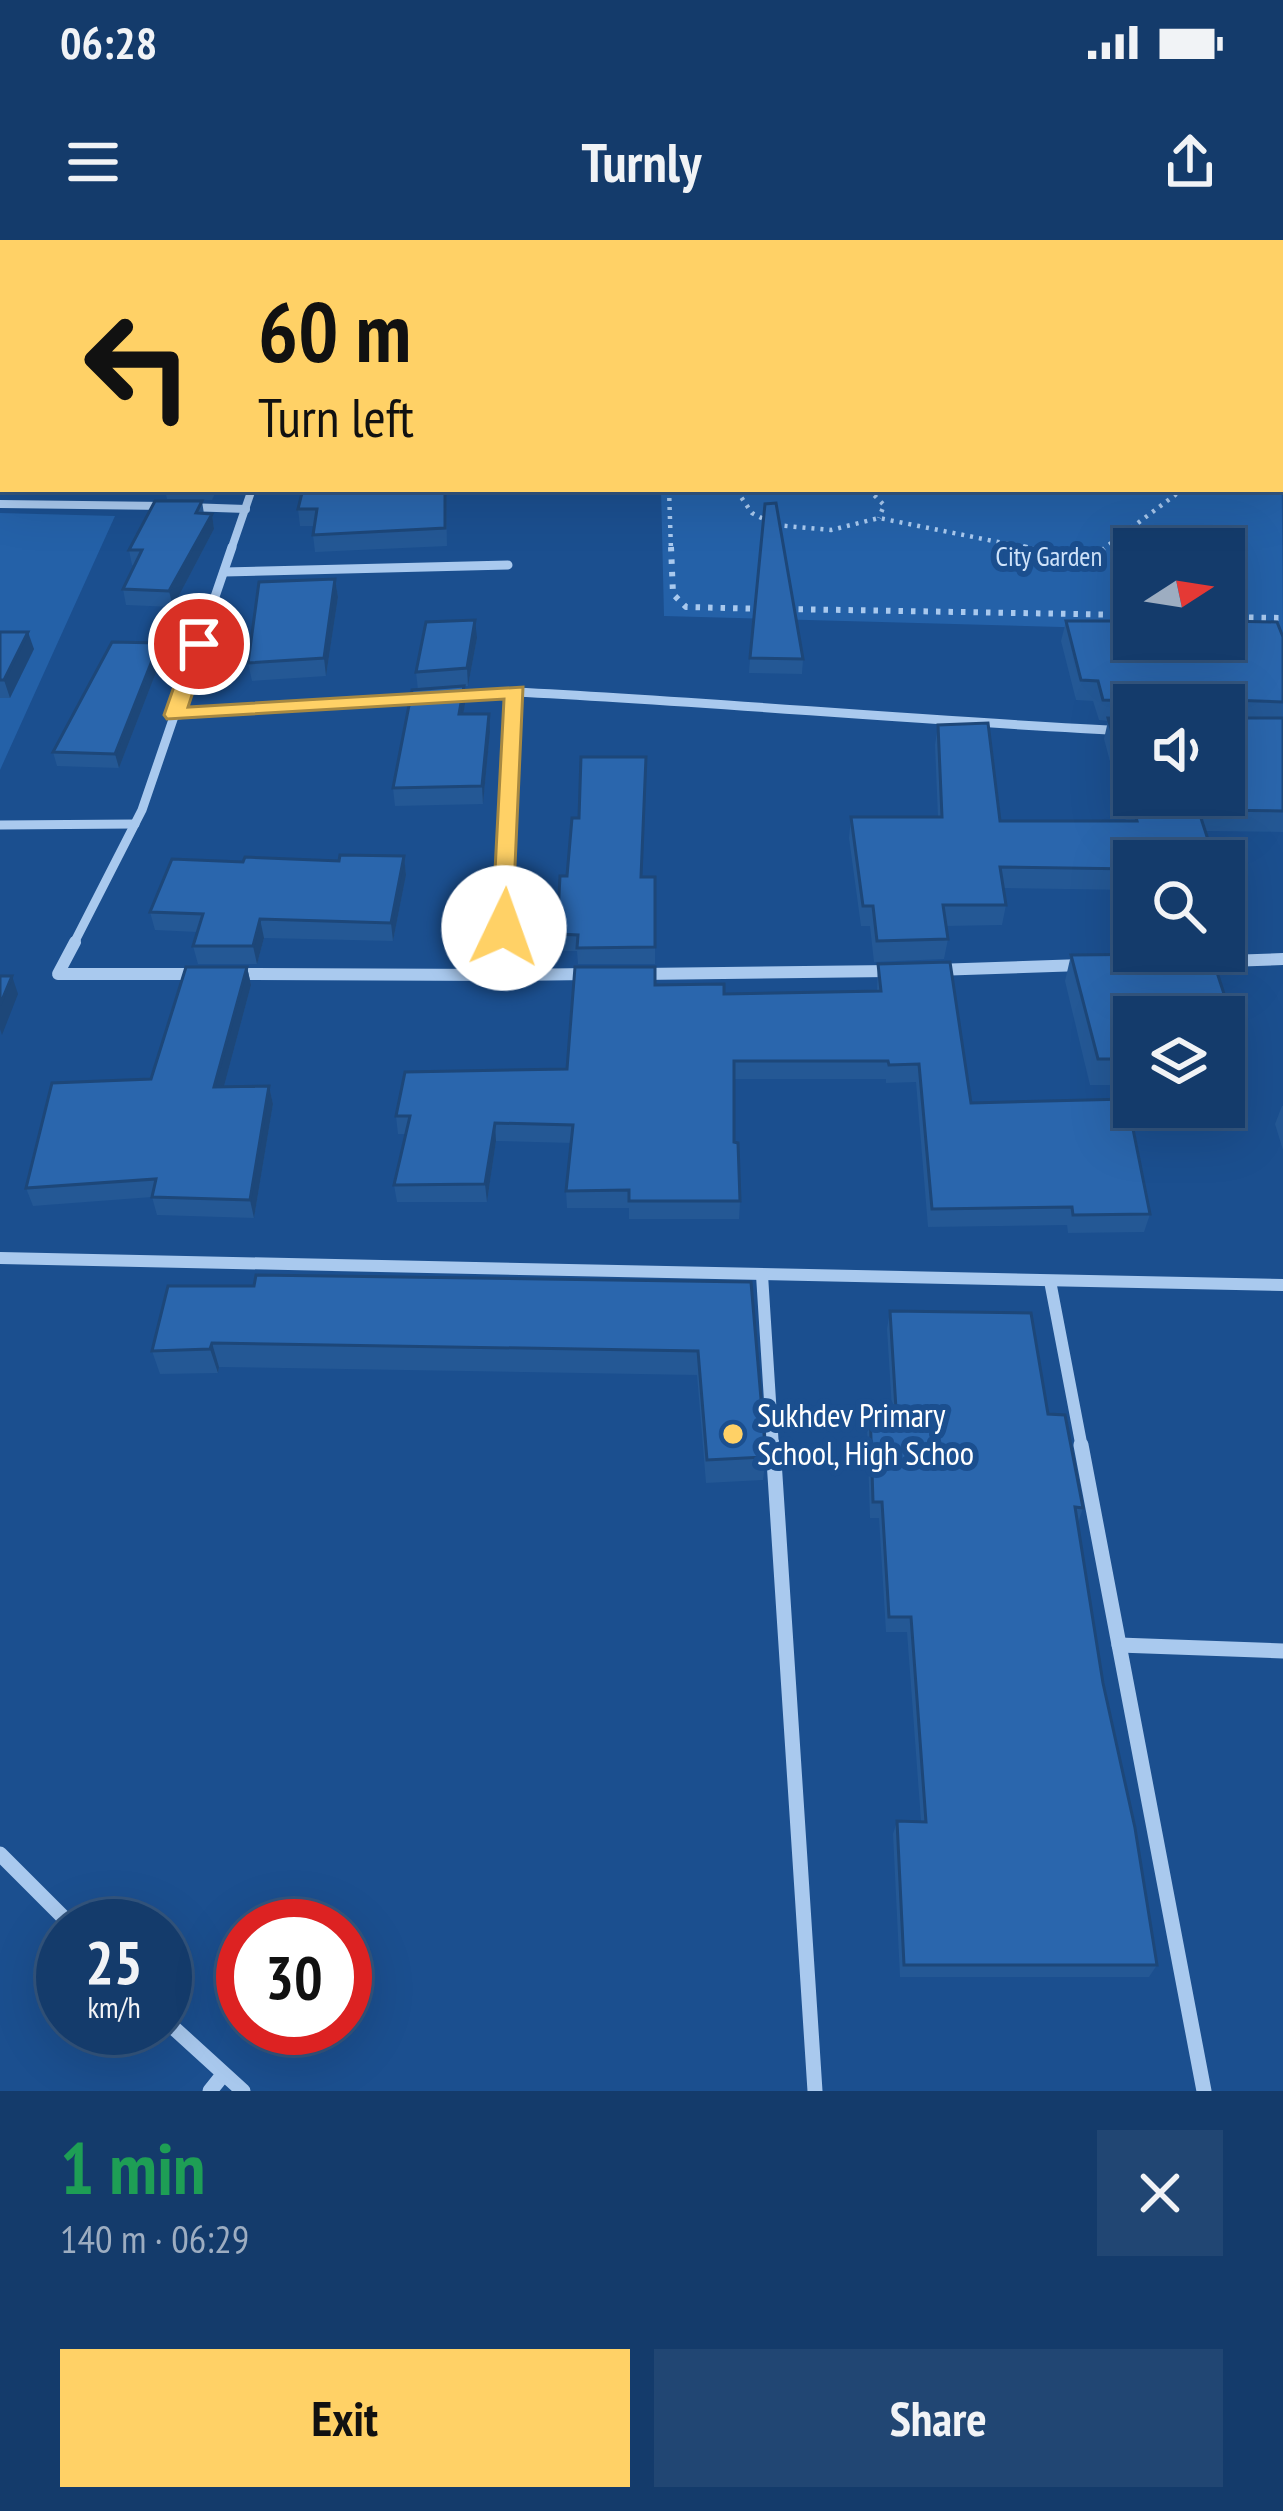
<!DOCTYPE html>
<meta charset="utf-8">
<style>
:root{--surface:#143b6b;--page:#214673;--text:#f1f3f6;--muted:#9dadc1;--line:#33557e;--accent:#ffd166}
body{margin:0;font-family:"PT Sans Narrow",sans-serif;background:var(--page);color:var(--text);height:100vh;display:flex;flex-direction:column;font-size:45px;white-space:nowrap}
*{box-sizing:border-box;margin:0}
p{font-size:39px;color:var(--muted)}
.icon{flex:none;width:66px;height:66px;fill:none;stroke:currentColor;stroke-width:2;stroke-linecap:round;stroke-linejoin:round}
.map{position:relative;height:1851px;overflow:hidden}
.panel{display:flex;flex-direction:column;background:var(--surface);flex:1}
.panel>*{flex:none}
.banner{position:absolute;left:0px;top:0px;width:1284px;height:252px;box-shadow:0 12px 48px #0002,0 0 0 3px var(--line);background:#ffd166;color:#111;overflow:hidden}
.needle{width:78px;rotate:78deg}
.tools{position:absolute;left:1113px;top:288px;display:grid;gap:24px}
.tools a{display:grid;place-items:center;width:132px;height:132px;border-radius:0px;background:var(--surface);box-shadow:0 12px 48px #0002,0 0 0 3px var(--line);font-size:60px}
.speed{position:absolute;left:36px;top:1659px;display:flex;gap:24px;font-size:60px;font-weight:700;text-align:center}
.speed>*{display:grid;place-content:center;width:156px;height:156px;border-radius:50%;background:var(--surface);box-shadow:0 12px 48px #0002,0 0 0 3px var(--line);line-height:1}
.speed small{font-size:30px;font-weight:400}
.speed .limit{border:18px solid #d22;background:#fff;color:#111}
.pin{position:absolute;display:grid;place-items:center;width:102px;height:102px;color:#fff;margin:-51px;border:6px solid #fff;border-radius:50%;box-shadow:0 3px 12px #0007}
.me{position:absolute;width:132px;margin:-66px;rotate:3deg;stroke-linejoin:round;filter:drop-shadow(0 0 9px #0008)}
.turn{display:flex;align-items:center;gap:42px;height:252px;padding:0 60px;font-size:54px}
.turn .icon{width:156px;height:156px;stroke-width:2.5}
.turn b{display:block;font-size:84px;line-height:102px}
.round{display:grid;place-items:center;flex:none;width:126px;height:126px;border-radius:0px;background:var(--page)}
.overview{display:flex;align-items:center;justify-content:space-between;height:204px;padding:0 60px}
h1{font-size:72px;font-weight:600;line-height:90px;color:#1e9e55}
.button{display:flex;gap:24px;margin-top:auto;padding:24px 60px}
.button a{flex:1;height:138px;border-radius:0px;background:var(--accent);color:#111;font-size:48px;font-weight:600;line-height:138px;text-align:center}
.button a+a{background:var(--page);color:var(--text)}
.status{display:flex;justify-content:space-between;align-items:center;height:84px;padding:0 60px;background:var(--surface);direction:ltr}
.status svg{height:33px;fill:currentColor}
header{display:flex;justify-content:space-between;align-items:center;height:156px;padding:0 60px;background:var(--surface);font-size:54px;font-weight:600}
.map>svg:first-child{display:block}
.green{fill:#2461a8}
.lines{fill:none;stroke-linecap:round;stroke-linejoin:round}
.path-far1{stroke:#a9c9ee;stroke-width:4.5;stroke-dasharray:3 6;stroke-linecap:butt}
.path{stroke:#a9c9ee;stroke-width:6;stroke-dasharray:4.5 8;stroke-linecap:butt}
.street-far3{stroke:#a9c9ee;stroke-width:8}
.street-far2{stroke:#a9c9ee;stroke-width:9}
.street-far1{stroke:#a9c9ee;stroke-width:12}
.street{stroke:#a9c9ee;stroke-width:15}
.wall{fill:#245895;fill-rule:evenodd}
.shaded-wall{fill:#1d4779}
.building{fill:#2a66ad;stroke:#1d4779;stroke-width:3}
.route{fill:#ffd166;stroke:#a68842;stroke-width:3}
.poi-dot{fill:#ffd166;stroke:#1b4f8f;stroke-width:4.5}
.labels{text-anchor:middle;stroke-width:12;stroke-linejoin:round;paint-order:stroke}
.far-park-label{font-size:27px;fill:#cfe3fa;stroke:#1b4f8f}
.poi-label{font-size:33px;fill:#fff;stroke:#1b4f8f;text-anchor:start}
</style>
<div class="status"><b>06:28</b><svg viewBox="0 0 49 12"><path d="M0 12V9h3v3zM5 12V6h3v6zM10 12V3h3v9zM15 12V0h3v12zM26 1h20v11H26zM47 4h2v5h-2z"/></svg></div>
<header><svg class="icon" aria-label="menu" viewBox="0 0 24 24"><path d="M4 6h16M4 12h16M4 18h16"/></svg>Turnly<svg class="icon" aria-label="share" viewBox="0 0 24 24"><path d="M12 15V3M7 8l5-5 5 5M5 13v7h14v-7"/></svg></header>
<div class="map">
<svg width="1283" height="1851" viewBox="0 0 1283 1851">
<rect width="100%" height="100%" fill="#1b4f8f"/>
<g class="green">
<polygon points="1281,172 1283,393 1224,391 1224,309 1134,309 1134,389 664,376 661,249 1281,249"/>
<polygon points="0,273 115,276 0,530"/>
</g>
<g class="lines">
<g class="path-far1">
<polyline points="669,249 671,310"/>
<polyline points="742,249 741,257 752,273 775,285 831,290 879,278 1038,310"/>
<polyline points="868,249 884,265 879,278"/>
<polyline points="1102,310 1183,249"/>
</g>
<g class="path">
<polyline points="671,307 673,354 686,367 765,369"/>
<polyline points="1023,307 1082,319 1106,307"/>
<polyline points="786,369 1134,375"/>
<polyline points="1224,377 1283,378"/>
</g>
<g class="street-far3">
<polyline points="0,264 166,266"/>
<polyline points="187,267 246,269"/>
<polyline points="231,310 252,249"/>
</g>
<g class="street-far2">
<polyline points="224,332 508,325"/>
<path d="M 515,452 C 722,462 927,482 1134,491"/>
<polyline points="452,456 515,452 503,705"/>
<polyline points="175,475 426,458"/>
<polyline points="0,585 135,584"/>
<polyline points="73,705 142,570 232,307"/>
</g>
<g class="street-far1">
<polyline points="75,702 58,734 200,734"/>
<polyline points="1198,722 1283,719"/>
<polyline points="935,730 1082,725"/>
<polyline points="232,734 501,735 503,702"/>
<polyline points="641,734 890,731"/>
<polyline points="501,735 590,734"/>
<polyline points="0,1018 1283,1045"/>
<polyline points="762,1035 773,1208"/>
<polyline points="1050,1041 1082,1208"/>
</g>
<g class="street">
<polyline points="773,1205 815,1851"/>
<polyline points="1081,1205 1204,1851"/>
<polyline points="1119,1405 1283,1411"/>
<polyline points="0,1614 72,1686"/>
<polyline points="165,1780 243,1851"/>
<polyline points="210,1851 222,1836"/>
</g>
</g>
<g class="wall">
<polygon points="165,249 217,249 212,260 167,259"/>
<polygon points="303,249 446,249 447,306 315,312 313,295 314,286 300,286 298,269"/>
<polygon points="202,261 204,274 212,274 214,289 173,367 126,365 123,349 135,325 132,325 129,310"/>
<polygon points="335,339 338,357 326,436 252,441 248,423"/>
<path d="M 1066,381 L 1283,397 L 1283,592 L 1205,591 L 1134,621 L 1134,650 L 1003,648 L 1006,665 L 1002,685 L 946,686 L 948,699 L 944,719 L 874,722 L 870,686 L 861,686 L 849,598 L 851,577 L 938,577 L 935,505 L 938,485 L 1000,581 L 1126,581 L 1104,499 L 1108,481 L 1099,480 L 1093,461 L 1076,460 L 1061,401 ZM 1134,465 L 1224,465 L 1134,555 Z"/>
<polygon points="0,392 34,409 10,458 0,458"/>
<polygon points="477,398 468,446 418,450 416,432"/>
<polygon points="162,417 119,528 57,526 53,512"/>
<polygon points="750,418 803,419 802,434 749,433"/>
<polygon points="465,464 463,474 489,474 490,492 483,564 395,566 393,548"/>
<polygon points="404,616 406,635 393,701 264,698 257,724 198,724 193,706 197,692 155,690 150,672 243,622 339,621"/>
<polygon points="642,637 655,637 655,724 578,724 577,711 557,711 557,694"/>
<polygon points="1154,711 1210,711 1245,818 1236,843 1224,844 1224,777 1134,777 1134,845 1090,845 1065,741 1071,715 1166,714 1167,712 1154,713"/>
<polygon points="878,724 971,863 1150,974 1144,992 1068,993 1067,985 928,987 916,842 886,843 886,839 734,839 734,902 740,961 739,979 629,979 629,968 567,968 566,951 572,903 496,901 487,962 397,962 394,945 406,894 398,894 396,876 567,829 655,745 724,754 877,751"/>
<polygon points="247,727 251,745 224,846 269,846 273,864 254,978 157,975 152,957 33,966 26,948 151,839"/>
<polygon points="1282,866 1283,866 1283,910 1275,884"/>
<polygon points="751,1042 766,1217 763,1240 706,1243 697,1135 219,1127 218,1133 160,1134 152,1111"/>
<polygon points="890,1071 1048,1174 1083,1268 1078,1283 1103,1443 1157,1725 1149,1737 900,1737 893,1594 897,1581 921,1581 907,1392 886,1392 879,1278 870,1278 867,1185 870,1168 892,1169 887,1089"/>
</g>
<g class="shaded-wall">
<polygon points="212,274 214,289 173,367 169,351"/>
<polygon points="335,339 338,357 326,436 324,418"/>
<polygon points="475,380 477,398 468,446 467,428"/>
<polygon points="28,392 34,409 10,458 4,440"/>
<polygon points="159,403 162,417 119,528 115,514"/>
<polygon points="464,446 465,464 460,492 459,474"/>
<polygon points="489,474 490,492 483,564 482,546"/>
<polygon points="404,616 406,635 393,701 391,683"/>
<polygon points="260,679 264,698 257,724 253,706"/>
<polygon points="247,727 251,745 219,865 214,847"/>
<polygon points="12,736 18,754 2,795 0,789 0,765"/>
<polygon points="269,846 273,864 254,978 250,960"/>
<polygon points="495,883 496,901 487,962 485,944"/>
<polygon points="212,1103 219,1127 218,1133 210,1109"/>
</g>
<g class="building">
<polygon points="1128,0 1171,0 1172,3 1129,3"/>
<polygon points="303,249 445,249 445,288 313,295 317,269 298,269"/>
<polygon points="155,261 202,261 196,273 212,274 169,351 123,349 142,310 129,310"/>
<polygon points="776,263 803,419 750,418 765,264"/>
<polygon points="335,339 324,418 248,423 259,342"/>
<polygon points="475,380 467,428 416,432 426,382"/>
<polygon points="1066,381 1134,381 1134,399 1224,399 1224,381 1277,382 1283,397 1283,462 1230,460 1224,467 1224,465 1144,465 1140,461 1103,460 1098,441 1081,440"/>
<polygon points="0,392 28,392 4,440 0,440"/>
<polygon points="112,402 159,403 115,514 53,512"/>
<polygon points="464,446 459,474 489,474 482,546 393,548 412,450"/>
<polygon points="1224,473 1230,478 1283,478 1283,571 1207,570 1199,572 1215,621 1134,621 1134,629 1000,627 1006,665 943,665 948,699 877,701 873,666 863,666 851,577 942,577 938,485 988,483 1000,581 1137,581 1108,478 1134,479 1134,555 1224,555"/>
<polygon points="581,517 646,517 641,637 655,637 655,707 577,708 578,695 557,694 560,636 567,636 572,578 579,578"/>
<polygon points="340,615 404,616 391,683 260,679 253,706 193,706 203,674 150,672 172,619 243,622 245,617 339,621"/>
<polygon points="1224,650 1229,667 1224,667"/>
<polygon points="1169,711 1210,711 1245,818 1224,818 1224,777 1134,777 1134,819 1098,819 1071,715 1170,714"/>
<polygon points="950,722 971,863 1127,859 1150,974 1073,975 1072,967 932,969 919,824 889,825 888,821 734,821 734,902 738,903 740,961 629,961 629,950 566,951 573,885 495,883 485,944 394,945 410,876 396,876 405,832 567,829 575,727 655,727 655,745 724,744 724,754 881,751 878,724"/>
<polygon points="186,727 247,727 214,847 269,846 250,960 152,957 156,939 26,948 52,843 151,839"/>
<polygon points="0,736 12,736 0,765"/>
<polygon points="256,1035 751,1042 766,1217 707,1220 698,1111 212,1103 210,1109 152,1111 168,1046 254,1046"/>
<polygon points="890,1071 1031,1073 1048,1174 1065,1175 1083,1268 1075,1267 1103,1443 1135,1588 1157,1725 904,1725 897,1581 926,1582 911,1377 889,1377 882,1262 873,1262 870,1168 896,1169"/>
</g>
<polygon class="route" points="199,397 209,404 188,467 523,447 512,693 504,696 492,688 504,459 167,479 164,475 189,404"/>
<circle class="poi-dot" cx="733" cy="1194" r="12"/>
<g class="labels">
<g class="far-park-label">
<text x="1049" y="326">City Garden</text>
</g>
<g class="poi-label">
<text x="757" y="1187">Sukhdev Primary<tspan x="757" dy="38">School, High Schoo</tspan></text>
</g>
</g>
</svg>
<div class="tools">
<a><svg class="needle" viewBox="-14 -14 28 28"><path d="M0-13l5 13h-10z" fill="#e53935"/><path d="M0 13l5-13h-10z" fill="#9dadc1"/></svg></a>
<a><svg class="icon" aria-label="sound" viewBox="0 0 24 24"><path d="M4 9h4l5-4v14l-5-4H4zM17 9q2 3 0 6"/></svg></a>
<a><svg class="icon" aria-label="search" viewBox="0 0 24 24"><circle cx="10" cy="10" r="6"/><path d="M15 15l6 6"/></svg></a>
<a><svg class="icon" aria-label="layers" viewBox="0 0 24 24"><path d="M12 4l9 5-9 5-9-5zM3 14l9 5 9-5"/></svg></a>
</div>
<div class="speed"><div>25<small>km/h</small></div><div class="limit">30</div></div>
<div class="pin" style="left:199px;top:404px;background:#d93025"><svg class="icon" aria-label="arrive" viewBox="0 0 24 24"><path d="M6 21V4h12l-3 4 3 4H6"/></svg></div>
<svg class="me" style="left:504px;top:688px" viewBox="-20 -20 40 40"><circle r="19" fill="#fff"/><path d="M0-13L10 11 0 6-10 11z" fill="#ffd166"/></svg>
<div class="banner">
<div class="turn"><svg class="icon" aria-label="left" viewBox="0 0 24 24"><path d="M17 20v-9H6M10 6l-5 5 5 5"/></svg><div><b>60 m</b>Turn left</div></div>
</div>
</div>
<section class="panel">
<div class="overview"><div><h1>1 min</h1><p>140 m · 06:29</p></div><a class="round"><svg class="icon" aria-label="close" viewBox="0 0 24 24"><path d="M6 6l12 12M18 6L6 18"/></svg></a></div>
<div class="button"><a>Exit</a><a>Share</a></div>
</section>
